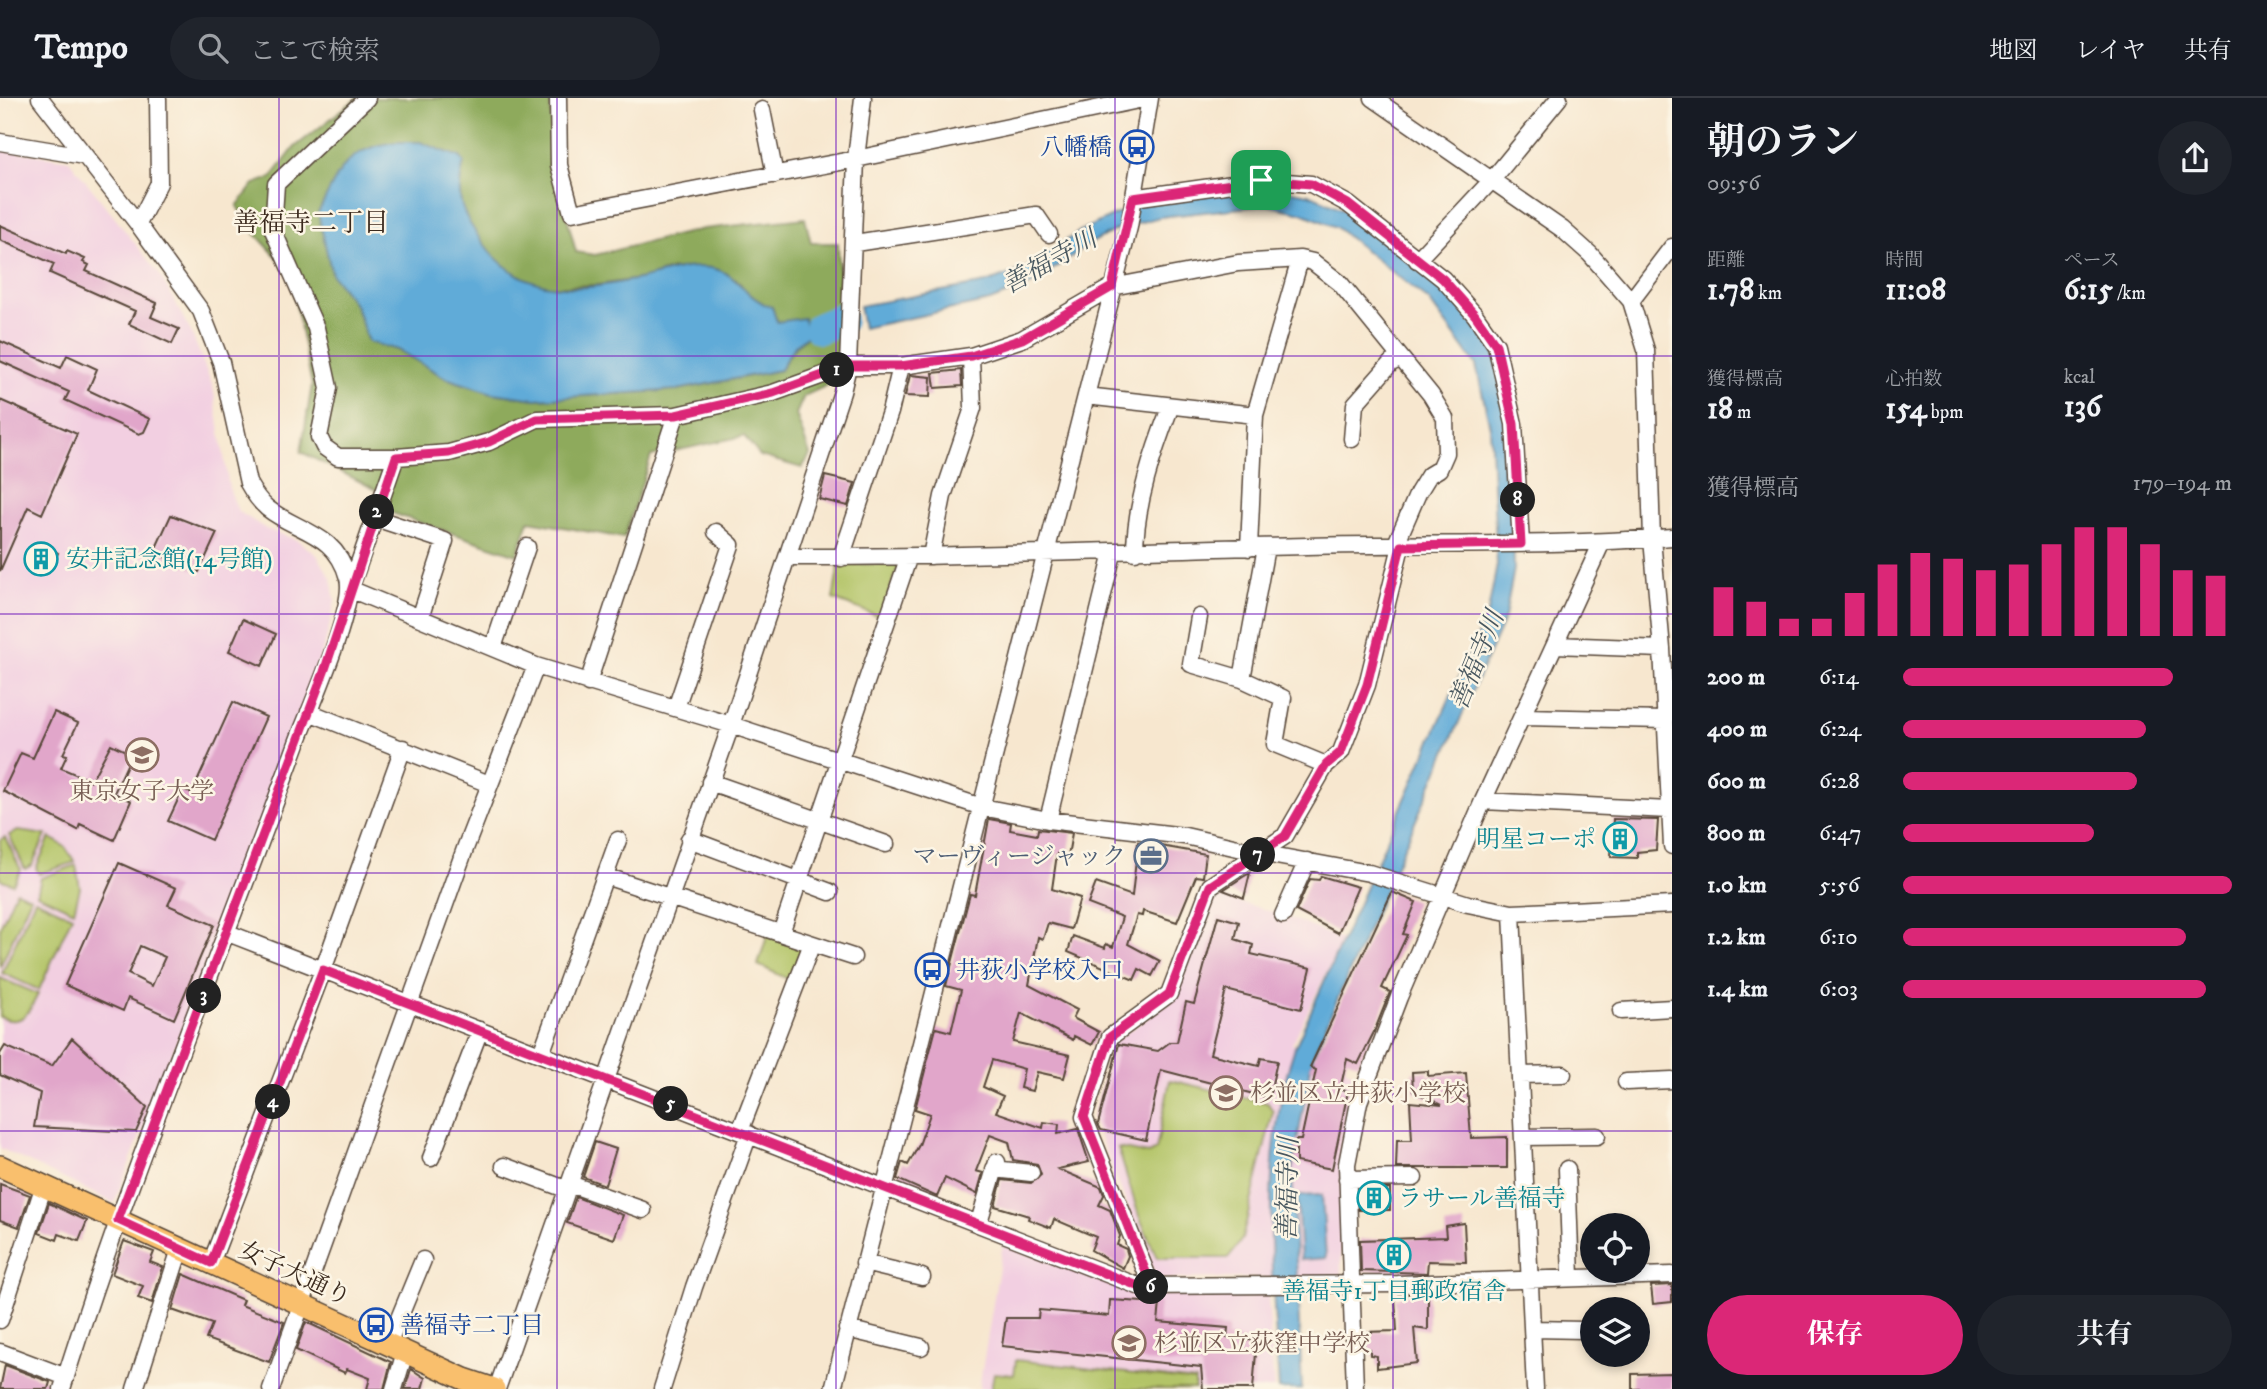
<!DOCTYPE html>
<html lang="ja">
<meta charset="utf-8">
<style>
body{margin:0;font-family:"IM FELL DW Pica","Noto Serif JP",serif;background:#20242c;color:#f1f3f6;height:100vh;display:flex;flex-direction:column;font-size:26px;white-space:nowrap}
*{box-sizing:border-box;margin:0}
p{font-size:23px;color:#9ea1a6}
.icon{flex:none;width:38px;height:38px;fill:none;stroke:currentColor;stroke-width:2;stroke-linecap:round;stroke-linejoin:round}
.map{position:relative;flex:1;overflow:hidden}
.drawer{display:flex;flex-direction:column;background:#171b24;width:595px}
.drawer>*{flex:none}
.buttons{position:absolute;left:1580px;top:1115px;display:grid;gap:14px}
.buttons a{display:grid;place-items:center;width:70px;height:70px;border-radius:50%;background:#171b24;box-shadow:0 4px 10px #0003;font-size:35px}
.pin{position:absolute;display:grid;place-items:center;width:60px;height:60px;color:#fff;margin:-30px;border-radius:14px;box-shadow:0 4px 10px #0006}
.km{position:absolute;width:35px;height:35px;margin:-18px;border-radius:50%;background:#222;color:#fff;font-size:19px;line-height:35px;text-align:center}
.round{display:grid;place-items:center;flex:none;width:74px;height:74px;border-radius:37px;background:#20242c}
.headline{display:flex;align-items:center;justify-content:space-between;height:119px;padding:0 35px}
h1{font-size:38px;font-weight:700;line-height:52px}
.metrics{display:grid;grid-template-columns:repeat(3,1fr);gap:10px;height:119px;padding:7px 35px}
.metrics div{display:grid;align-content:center}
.metrics b{font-size:30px;font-weight:700}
.metrics small{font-size:19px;font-weight:400}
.metrics p{font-size:19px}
.chart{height:196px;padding:14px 35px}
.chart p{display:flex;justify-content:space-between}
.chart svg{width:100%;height:126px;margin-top:7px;stroke:#db2777;stroke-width:6}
.action{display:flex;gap:14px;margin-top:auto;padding:14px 35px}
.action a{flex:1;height:80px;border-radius:42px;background:#db2777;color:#fff;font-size:28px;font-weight:700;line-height:80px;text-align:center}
.action a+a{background:#20242c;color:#f1f3f6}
ul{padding:0 35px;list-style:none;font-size:23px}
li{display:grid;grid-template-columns:112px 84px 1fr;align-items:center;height:52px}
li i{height:18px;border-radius:9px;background:#db2777}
header{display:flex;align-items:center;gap:42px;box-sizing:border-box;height:98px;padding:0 35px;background:#171b24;border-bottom:2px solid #363941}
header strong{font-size:33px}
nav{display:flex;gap:38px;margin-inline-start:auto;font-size:24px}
.search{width:490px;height:63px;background:#20242c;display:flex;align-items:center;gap:18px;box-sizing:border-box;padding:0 24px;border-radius:38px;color:#9ea1a6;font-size:26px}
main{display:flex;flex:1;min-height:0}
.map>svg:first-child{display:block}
.built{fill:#f2cfe1}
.green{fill:#b3c467;stroke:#777742;stroke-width:2}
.forest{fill:#8eaa5c;stroke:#646a3d;stroke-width:2;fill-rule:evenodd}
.water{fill:#60abd8;stroke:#4e6a7b;stroke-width:2}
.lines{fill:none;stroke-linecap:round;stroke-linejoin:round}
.river{stroke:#60abd8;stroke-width:32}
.building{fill:#e1a6ca;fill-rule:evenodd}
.minor-casing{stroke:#574639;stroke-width:19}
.major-casing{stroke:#574639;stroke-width:24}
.minor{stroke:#fff;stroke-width:16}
.major{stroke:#f9bf6d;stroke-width:21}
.route-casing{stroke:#fff;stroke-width:14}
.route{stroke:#db2777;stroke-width:9}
.grid{fill:none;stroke:#7b2cbf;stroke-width:2;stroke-opacity:0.55}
.labels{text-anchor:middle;stroke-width:5;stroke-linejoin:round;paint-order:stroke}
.transit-label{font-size:24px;fill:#164399;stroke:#fcf5e5;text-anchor:start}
.culture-label{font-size:24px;fill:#0d838f;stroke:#fcf5e5;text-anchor:start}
.education-label{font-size:24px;fill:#785e54;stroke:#fcf5e5;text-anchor:start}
.service-label{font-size:24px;fill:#4e5e75;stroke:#fcf5e5;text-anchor:end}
.street-label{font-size:24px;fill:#3b2a1e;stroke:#fcf5e5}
.neighbourhood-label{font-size:26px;fill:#3b2a1e;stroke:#fcf5e5}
.water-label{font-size:26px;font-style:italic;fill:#48575f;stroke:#fcf5e5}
</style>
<header>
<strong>Tempo</strong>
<div class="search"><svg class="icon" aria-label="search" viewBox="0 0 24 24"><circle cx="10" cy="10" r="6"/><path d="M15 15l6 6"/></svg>ここで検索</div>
<nav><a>地図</a><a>レイヤ</a><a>共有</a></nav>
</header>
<main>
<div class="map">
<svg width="1672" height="1291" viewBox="0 0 1672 1291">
<rect width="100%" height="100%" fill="#fcf5e5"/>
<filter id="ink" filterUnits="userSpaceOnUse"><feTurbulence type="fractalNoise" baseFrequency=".0143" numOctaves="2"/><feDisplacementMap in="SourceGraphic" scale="14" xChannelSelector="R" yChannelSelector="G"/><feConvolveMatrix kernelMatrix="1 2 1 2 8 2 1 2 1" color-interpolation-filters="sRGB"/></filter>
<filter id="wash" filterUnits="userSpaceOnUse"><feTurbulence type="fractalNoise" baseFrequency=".00686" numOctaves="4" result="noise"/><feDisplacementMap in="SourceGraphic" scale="28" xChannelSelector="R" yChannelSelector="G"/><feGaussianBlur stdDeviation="1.57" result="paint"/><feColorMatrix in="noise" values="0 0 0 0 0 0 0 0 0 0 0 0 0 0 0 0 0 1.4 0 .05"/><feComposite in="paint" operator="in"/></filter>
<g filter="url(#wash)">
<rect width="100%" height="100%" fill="#f7e7cf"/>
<!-- built -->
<path class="built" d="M0,51L69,62L160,177L191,234L213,289L229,390L238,413L266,431L297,442L317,457L331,480L335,503L326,542L255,741L114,1105L0,1050Z
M1212,796L1283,817L1342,842L1292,946L1359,978L1341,1065V1179L1157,1181L1092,1019L1115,943L1175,901Z
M1003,1145L1140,1198L1262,1193L1268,1198L1274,1291H979Z"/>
<!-- green -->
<path class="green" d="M839,466H899L880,519L833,501Z
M18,733L46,737L32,767L25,771L9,737Z
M5,739L21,772L13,786L0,781V742Z
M50,739L65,749L75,764L39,776L36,770Z
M76,767L80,790L74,813L37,796L41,780Z
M16,793L31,799L0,869V829Z
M35,801L72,818L39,892L2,875Z
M768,835L804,850L792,883L758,867Z
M0,880L38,896C29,915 22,929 0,919Z
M1170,982L1268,1005L1273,1014L1242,1141L1228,1160H1157L1139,1118L1118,1050L1148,1056L1156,1052Z
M1016,1262L1195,1283V1291H991L994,1275L1014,1277Z"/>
<!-- forest -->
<path class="forest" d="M357,0H550L554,69L576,154L595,157L703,131L805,120L811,145H838L843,250L834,284L804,298L796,316L810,357L802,370L760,358L744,338L651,358L624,440L529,423L517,457L389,414L387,397L301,354L312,287L289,172L250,130L237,108L254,86L271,80L295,49ZM460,59L463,63L459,84L462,116L488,153L513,177L541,189L598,187L646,180L673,171L737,182L755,204L772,209L777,224L821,234C799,238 791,253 780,272L677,292L536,301L492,295L446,280L398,252L368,244L356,208Z"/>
<!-- water -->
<path class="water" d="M397,44H420L460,59L464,64C455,100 460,113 481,142C523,202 579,193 643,180C666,175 687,166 711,170C738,174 745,201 772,209L777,224L804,220L806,230L819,228L821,234C799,237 790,253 780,272L677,292L536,301L492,295L446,280L398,252L368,244L356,208L332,177L318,115C340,72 345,50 397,44Z
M1264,88L1309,96L1345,112L1447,192L1494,254L1512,323L1514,471L1505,519L1313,957L1292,1072L1302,1291H1279C1273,1178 1258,1059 1295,949L1488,514L1497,467L1490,329L1476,267L1429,203L1336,129L1302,115L1267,107L1160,119L1119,130L1091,145L1030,187L990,203L863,230L859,208L986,185L1024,171L1082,132L1150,101Z
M1322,1097L1326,1160L1301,1162L1297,1098Z"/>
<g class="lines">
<!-- river -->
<path class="river" d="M820,230L840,222"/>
</g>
<g id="blocks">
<!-- building -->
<path class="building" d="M0,127L66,156L67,153L85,161L83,164L89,167L86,173L157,205L151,219L179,231L172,246L129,226L135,213L50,175L54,166L0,142Z
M0,243L61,270L67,257L97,271L88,292L150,321L144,334L139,336L65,302L69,294L0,263Z
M961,272L962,288L935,290L933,275Z
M910,277L931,279L930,299L905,298Z
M0,302L77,336L42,416L28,409L0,473Z
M825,378L855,385L848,408L819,401Z
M171,417L217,435L199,474L154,454Z
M42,447L58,455L48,475L32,467Z
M243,521L276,536L262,568L229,553Z
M233,604L266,619L211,742L168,723L183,691L192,695Z
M54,614L78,625L63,656L67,657L61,670L91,683L111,646L132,656L114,695L131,703L114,742L80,726L78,732L3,693L21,655L33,660Z
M989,721L1011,725L1010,732L1037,737L1038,731L1072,735L1068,758L1057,756L1052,791L1080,800L1071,831L1048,825L1043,841L1038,839L1029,887L1077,912L1073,920L1099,934L1092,947L1074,938L1073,942L1021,915L1013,944L1070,957L1064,980L1037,974L1032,993L1020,990L1024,971L992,962L983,989L1003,998L996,1014L1043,1030L1044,1024L1059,1026L1058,1036L1078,1031L1089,1064L1058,1071L1101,1089L1104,1097L1099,1107L1110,1112L1120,1138L1117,1147L1126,1151L1128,1158L1123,1170L1091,1152L1096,1139L1054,1121L1051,1130L1028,1121L1029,1118L995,1108L1002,1082L1031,1085L1041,1077L1037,1066L1013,1062L1009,1044L990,1037L976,1073L983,1075L977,1096L945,1080L937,1099L897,1081L902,1064L908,1067L919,1047L930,1016L915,1011L936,930L951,934L961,892L946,888L970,796L975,797Z
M1613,721L1658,722L1656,752L1637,754V760L1611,759Z
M1138,744L1206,756L1203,779L1196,778L1177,824L1143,813L1142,818L1137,817L1128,846L1160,863L1152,878L1139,871L1134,882L1068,854L1073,838L1105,850L1106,846L1113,849L1122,819L1088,806L1096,785L1132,798Z
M119,765L176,790L168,807L214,827L174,921L128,900L123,913L65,887ZM140,848L165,859L152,888L128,876Z
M1250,775L1244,800L1223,792L1243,779Z
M1321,778L1358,789L1338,835L1296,813L1310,781L1319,782Z
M1392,794L1416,804L1403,836L1407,837L1382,890L1390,894L1374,934L1358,966L1347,961L1340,992L1348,993L1332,1071L1296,1064V1042H1301L1316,972L1310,969Z
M1218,818L1239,824L1235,841L1253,847L1251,856L1311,870L1301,911L1226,892L1210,956L1259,968L1261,960L1277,963L1269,1000L1161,972L1146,1042L1101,1032L1098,1026L1119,946L1158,953L1170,944H1177L1186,904L1194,906Z
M72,940L147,1009L136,1034L34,1029L40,995L0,977V956L5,948L52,968Z
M1428,973V978L1466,975L1471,1040L1507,1039V1070H1396L1397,1042H1412L1410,1004L1442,1007L1413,993L1412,974Z
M595,1044L616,1051L605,1087L583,1079Z
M0,1086L30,1097L19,1129L0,1122Z
M1358,1091H1390V1112H1359Z
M576,1099L623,1117L614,1141L567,1125Z
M49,1105L87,1123L79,1143L59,1136L57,1142L39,1135Z
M1464,1125L1466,1164L1428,1163L1427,1175L1361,1173L1360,1142L1446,1139L1445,1128Z
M124,1143L154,1154L150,1164L163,1169L152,1205L138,1200L143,1188L112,1176Z
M183,1176L243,1202L241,1207L284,1224L269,1264L206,1241L212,1226L172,1212Z
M1672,1187V1204L1653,1206L1651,1188Z
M1399,1196H1428V1232L1414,1230L1417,1265L1377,1270V1258L1370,1257V1251H1364L1363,1234L1397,1233L1395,1200H1400Z
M1110,1202L1160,1205L1158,1224L1228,1230L1227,1239L1257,1243L1253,1291H1203L1201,1269L1002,1248L1006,1220H1038L1039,1212L1109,1218Z
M306,1224L391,1264L384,1291H367L370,1280L347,1271L345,1275L296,1252Z
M5,1267L50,1284L48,1291H0Z
M411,1271L425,1280L422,1291H405Z
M1672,1275V1291H1632V1276Z"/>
</g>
</g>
<g filter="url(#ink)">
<use href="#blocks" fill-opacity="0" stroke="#574639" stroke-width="2"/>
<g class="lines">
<defs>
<path id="minor" d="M40,0L138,126L201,213L221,264L248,385C253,394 259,403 267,410C297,434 336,434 348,480C356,509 309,613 297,645C219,861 130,1072 62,1291
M367,0L276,86L273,132L316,230L329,290L319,339L324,349L338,359H396
M558,0L559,67L572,115L856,61L1148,0
M1373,0L1562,131L1590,156L1631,203L1646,252L1652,441L1662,551L1672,748
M762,12L775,77
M0,44L84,58
M1133,100L1261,82L1311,86L1348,106L1443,181L1475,217L1496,247L1514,326L1521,446
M138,126L159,85L158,0
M855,145L1036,117L1049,136
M1417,162L1492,82L1559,0
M1631,203L1672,149
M1086,298L1255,317
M1352,341L1355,306L1391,265L1401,260
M375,420L445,443L420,520
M1395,448L1418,395L1429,377L1439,371L1446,355L1445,320L1431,297L1340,185L1313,164L1300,161L1238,165L1112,189L1022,241L971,258L901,268H848L773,295L676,317L537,321L489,344L449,355L396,359L350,491L536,568L731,627L982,709L1048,722L1185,738L1260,755L1369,775L1468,806L1512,815L1535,1291
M1266,449L1242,581L1283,600L1275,646L1326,667
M1249,450L1255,317L1297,172
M1135,454C1135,407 1153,354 1170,310
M931,458L943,398L973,310L971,258
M788,459C961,460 1134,451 1307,448C1429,445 1550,449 1672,439
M841,460L890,314L901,268
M1199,519L1191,566L1242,581
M1555,547L1662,551
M493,550L527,449
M588,585L676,317
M676,610L731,447L716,434
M309,614L489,686
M1523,619L1665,622
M710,684L886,746
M1483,703L1669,712
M1048,722L1113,455
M689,741L830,794
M605,778L853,859
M1512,815L1672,807
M1283,817L1307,763
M228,835L1138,1188L1398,1186L1672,1177
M781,835L909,458
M1621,913L1672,910
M541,956L618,742
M1520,977L1563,976
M1626,984L1672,982
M740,1033L811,848
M1523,1039L1597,1038
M431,1060L480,932
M504,1068L568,1092
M994,1071L1031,1075
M1567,1071L1571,1179
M1347,1081L1414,1080
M570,1086L643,1112
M979,1124L997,1064
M211,1165L323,872L403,650
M864,1165L922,1179
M1152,1189L1084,1019L1110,939L1169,896L1210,788L1285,738L1326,667L1341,654L1367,587L1401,448
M0,1222L44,1087
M847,1231L921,1249
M1533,1231L1583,1232
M388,1247L423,1162
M0,1254L66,1279
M135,1291L180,1151
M271,1291L466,748L536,568
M394,1291L405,1254
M497,1291L731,627L842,294L848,268L856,61L863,0
M662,1291L694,1189L749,1036
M833,1291L1129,129L1150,0
M1355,1291L1347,1066L1359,1004L1399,899L1483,703L1602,444"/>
<path id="major" d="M0,1068L464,1281L494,1291"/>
</defs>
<!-- minor casing -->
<use href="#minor" class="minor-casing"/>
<!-- major casing -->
<use href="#major" class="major-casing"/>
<!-- minor -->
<use href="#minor" class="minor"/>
<!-- major -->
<use href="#major" class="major"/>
</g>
</g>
<g class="lines" filter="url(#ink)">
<defs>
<path id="route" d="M1261,82L1311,86L1348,106L1443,181L1475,217L1496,247L1514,326L1521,446L1401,448L1367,587L1341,654L1326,667L1285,738L1210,788L1169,896L1110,939L1084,1019L1152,1189L1138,1188L323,872L211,1165L118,1122L324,574L396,359L449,355L489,344L537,321L676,317L773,295L848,268H901L971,258L1022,241L1112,189L1133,100Z"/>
</defs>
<!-- route casing -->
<use href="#route" class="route-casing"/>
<!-- route -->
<use href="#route" class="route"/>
</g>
<!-- grid -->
<path class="grid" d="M279,0V1291M557,0V1291M836,0V1291M1115,0V1291M1393,0V1291M0,258H1672M0,516H1672M0,775H1672M0,1033H1672"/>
<!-- icons -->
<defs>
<symbol id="bus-ring" viewBox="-11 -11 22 22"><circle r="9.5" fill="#fcf5e5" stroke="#1a4fb4" stroke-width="1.5"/><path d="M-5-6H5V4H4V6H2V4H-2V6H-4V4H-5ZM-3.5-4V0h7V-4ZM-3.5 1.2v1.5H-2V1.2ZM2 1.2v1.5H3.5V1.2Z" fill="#1a4fb4"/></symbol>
<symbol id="building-ring" viewBox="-11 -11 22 22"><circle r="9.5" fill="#fcf5e5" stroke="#0f9aa8" stroke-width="1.5"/><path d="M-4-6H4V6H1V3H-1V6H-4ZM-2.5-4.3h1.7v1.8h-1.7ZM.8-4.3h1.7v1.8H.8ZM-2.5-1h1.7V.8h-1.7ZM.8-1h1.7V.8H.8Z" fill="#0f9aa8"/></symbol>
<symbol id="university-ring" viewBox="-11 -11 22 22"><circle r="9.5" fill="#fcf5e5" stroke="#8d6e63" stroke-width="1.5"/><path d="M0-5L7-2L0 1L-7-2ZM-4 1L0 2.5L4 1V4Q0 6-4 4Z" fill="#8d6e63"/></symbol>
<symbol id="office-ring" viewBox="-11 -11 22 22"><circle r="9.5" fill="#fcf5e5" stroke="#5c6f8a" stroke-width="1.5"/><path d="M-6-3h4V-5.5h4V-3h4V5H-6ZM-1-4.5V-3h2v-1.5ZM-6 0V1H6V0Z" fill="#5c6f8a"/></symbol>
<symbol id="school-ring" viewBox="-11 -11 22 22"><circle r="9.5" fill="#fcf5e5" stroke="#8d6e63" stroke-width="1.5"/><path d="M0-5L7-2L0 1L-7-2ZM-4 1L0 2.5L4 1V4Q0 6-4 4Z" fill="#8d6e63"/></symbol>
</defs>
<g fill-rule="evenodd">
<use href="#bus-ring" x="1118" y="30" width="38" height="38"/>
<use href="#building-ring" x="22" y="442" width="38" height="38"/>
<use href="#university-ring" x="123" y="638" width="38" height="38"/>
<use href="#building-ring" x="1601" y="722" width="38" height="38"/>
<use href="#office-ring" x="1132" y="739" width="38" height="38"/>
<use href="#bus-ring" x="913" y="853" width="38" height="38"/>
<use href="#school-ring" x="1207" y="976" width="38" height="38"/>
<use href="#building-ring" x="1355" y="1081" width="38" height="38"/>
<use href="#building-ring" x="1375" y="1138" width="38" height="38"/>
<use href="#bus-ring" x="357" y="1208" width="38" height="38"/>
<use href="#school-ring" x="1110" y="1226" width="38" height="38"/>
</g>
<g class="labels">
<!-- transit labels -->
<g class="transit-label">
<text x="1112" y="57" text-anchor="end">八幡橋</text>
<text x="956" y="880">井荻小学校入口</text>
<text x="400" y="1235">善福寺二丁目</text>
</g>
<!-- culture labels -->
<g class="culture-label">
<text x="66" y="469">安井記念館(14号館)</text>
<text x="1596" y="749" text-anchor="end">明星コーポ</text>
<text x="1398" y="1108">ラサール善福寺</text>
<text x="1394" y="1201" text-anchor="middle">善福寺1丁目郵政宿舎</text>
</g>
<!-- education labels -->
<g class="education-label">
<text x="142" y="701" text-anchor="middle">東京女子大学</text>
<text x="1250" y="1003">杉並区立井荻小学校</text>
<text x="1154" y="1253">杉並区立荻窪中学校</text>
</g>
<!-- service labels -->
<g class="service-label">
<text x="1126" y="766">マーヴィージャック</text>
</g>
<!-- street labels -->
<g class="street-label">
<text transform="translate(295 1175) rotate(25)" y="8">女子大通り</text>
</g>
<!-- neighbourhood labels -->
<g class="neighbourhood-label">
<text x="311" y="133">善福寺二丁目</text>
</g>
<!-- water labels -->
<g class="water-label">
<text transform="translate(1049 163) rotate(-29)" y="9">善福寺川</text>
<text transform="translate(1476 562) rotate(-68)" y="9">善福寺川</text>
<text transform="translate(1287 1091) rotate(-89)" y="9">善福寺川</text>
</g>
</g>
</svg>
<div class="buttons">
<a><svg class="icon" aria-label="locate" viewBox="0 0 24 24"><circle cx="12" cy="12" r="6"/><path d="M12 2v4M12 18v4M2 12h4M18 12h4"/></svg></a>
<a><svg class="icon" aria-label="layers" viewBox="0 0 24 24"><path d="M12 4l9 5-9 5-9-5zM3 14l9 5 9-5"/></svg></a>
</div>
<div class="pin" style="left:1261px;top:82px;background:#1e9e55"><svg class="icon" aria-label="arrive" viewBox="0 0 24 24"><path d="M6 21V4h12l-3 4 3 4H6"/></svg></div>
<b class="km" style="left:837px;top:272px">1</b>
<b class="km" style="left:377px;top:414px">2</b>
<b class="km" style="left:204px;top:898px">3</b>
<b class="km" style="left:273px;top:1004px">4</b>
<b class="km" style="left:671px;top:1006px">5</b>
<b class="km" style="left:1151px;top:1189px">6</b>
<b class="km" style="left:1258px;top:757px">7</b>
<b class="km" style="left:1518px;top:402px">8</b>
</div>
<section class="drawer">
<div class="headline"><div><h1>朝のラン</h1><p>09:56</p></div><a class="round"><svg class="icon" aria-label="share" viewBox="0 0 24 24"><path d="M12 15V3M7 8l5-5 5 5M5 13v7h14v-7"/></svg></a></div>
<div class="metrics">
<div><p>距離</p><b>1.78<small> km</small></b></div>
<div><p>時間</p><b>11:08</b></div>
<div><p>ペース</p><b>6:15<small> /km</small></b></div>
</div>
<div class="metrics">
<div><p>獲得標高</p><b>18<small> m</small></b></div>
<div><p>心拍数</p><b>154<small> bpm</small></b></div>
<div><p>kcal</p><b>136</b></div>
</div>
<div class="chart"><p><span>獲得標高</span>179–194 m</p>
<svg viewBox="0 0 160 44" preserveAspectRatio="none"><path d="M5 44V27M15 44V32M25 44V38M35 44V38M45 44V29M55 44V19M65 44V15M75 44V17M85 44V21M95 44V19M105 44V12M115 44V6M125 44V6M135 44V12M145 44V21M155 44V23"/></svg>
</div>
<ul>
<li><b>200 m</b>6:14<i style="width:82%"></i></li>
<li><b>400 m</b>6:24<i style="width:74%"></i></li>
<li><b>600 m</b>6:28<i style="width:71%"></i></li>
<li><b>800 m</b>6:47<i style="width:58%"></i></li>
<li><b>1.0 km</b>5:56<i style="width:100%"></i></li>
<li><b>1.2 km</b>6:10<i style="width:86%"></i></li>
<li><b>1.4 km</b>6:03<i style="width:92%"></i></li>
</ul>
<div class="action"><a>保存</a><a>共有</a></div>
</section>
</main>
